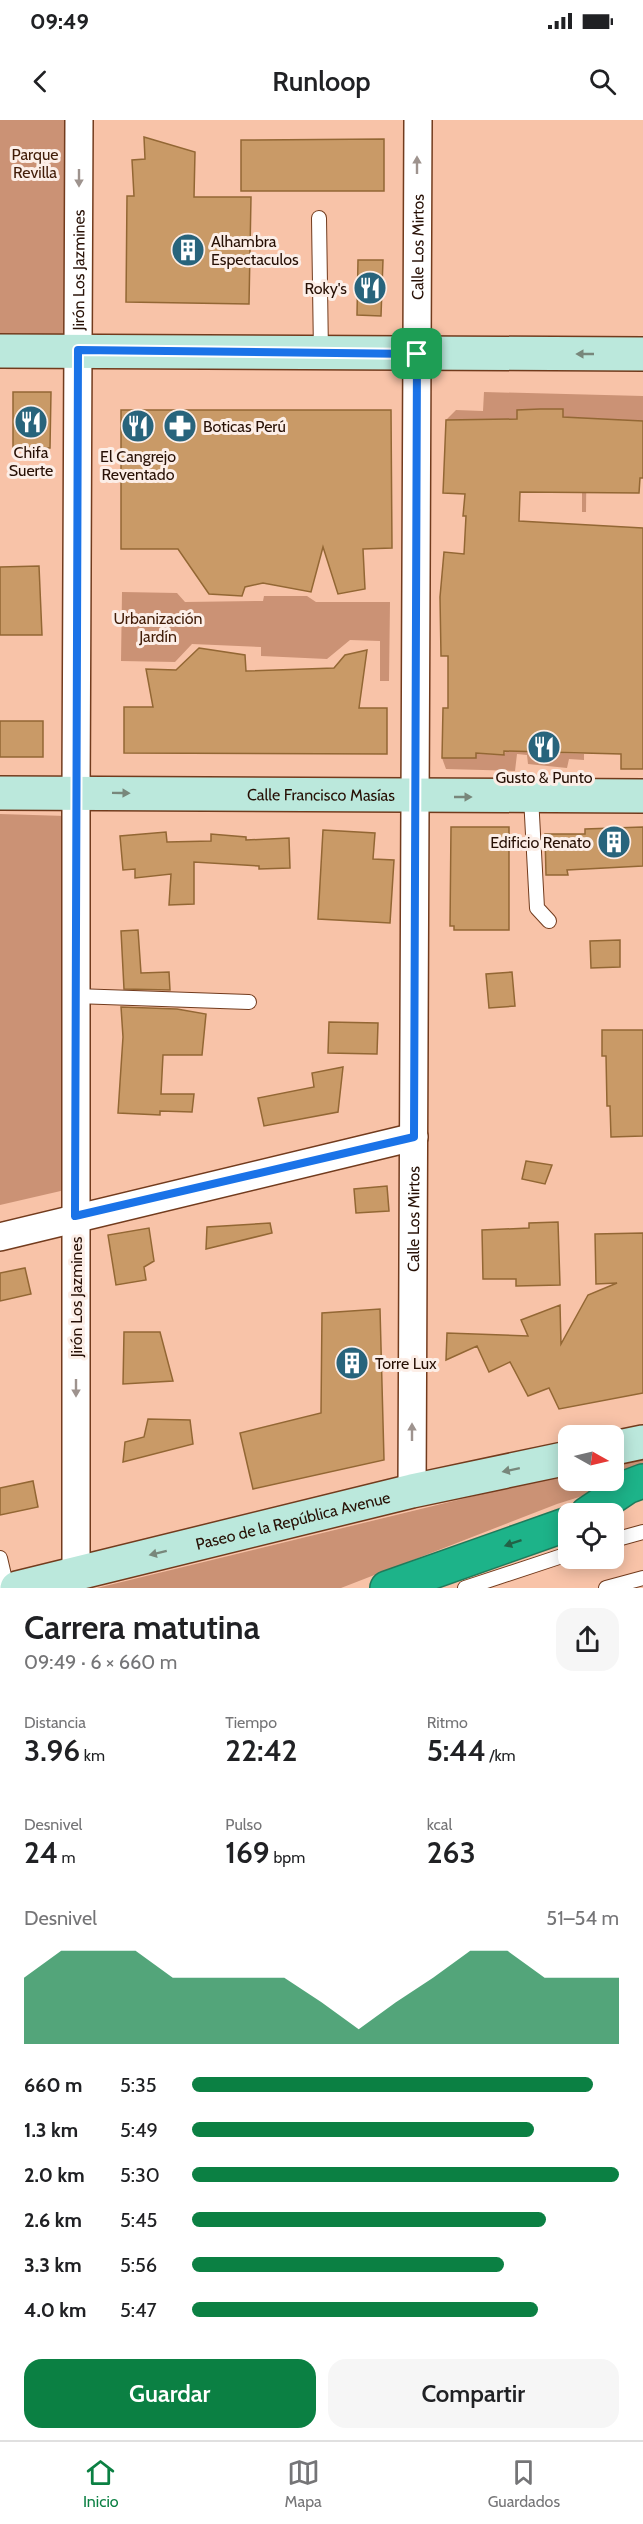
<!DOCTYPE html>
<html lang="es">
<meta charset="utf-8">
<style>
body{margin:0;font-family:Cabin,sans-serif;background:#f6f6f6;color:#202124;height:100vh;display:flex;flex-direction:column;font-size:22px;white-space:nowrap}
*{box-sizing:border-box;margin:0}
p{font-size:20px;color:#757577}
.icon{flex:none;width:33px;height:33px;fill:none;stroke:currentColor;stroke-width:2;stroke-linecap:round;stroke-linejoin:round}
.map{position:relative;height:1468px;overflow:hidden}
.side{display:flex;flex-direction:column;background:#fff;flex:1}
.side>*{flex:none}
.needle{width:39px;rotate:98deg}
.fabs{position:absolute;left:558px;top:1305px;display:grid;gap:12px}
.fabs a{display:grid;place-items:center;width:66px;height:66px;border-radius:12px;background:#fff;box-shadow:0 3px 15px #0003;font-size:30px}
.pin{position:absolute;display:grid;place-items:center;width:51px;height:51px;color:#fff;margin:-26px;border-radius:12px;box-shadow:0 3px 9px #0006}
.round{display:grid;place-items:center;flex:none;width:63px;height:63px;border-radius:18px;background:#f6f6f6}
.overview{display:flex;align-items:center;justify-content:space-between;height:102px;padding:0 24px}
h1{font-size:33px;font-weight:600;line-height:45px}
.metrics{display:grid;grid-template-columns:repeat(3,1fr);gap:9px;height:102px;padding:6px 24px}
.metrics div{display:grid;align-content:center}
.metrics b{font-size:30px;font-weight:600}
.metrics small{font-size:16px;font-weight:400}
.metrics p{font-size:16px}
.chart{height:168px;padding:12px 24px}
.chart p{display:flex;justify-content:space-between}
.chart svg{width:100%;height:108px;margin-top:6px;fill:#0b8043;opacity:.7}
.cta{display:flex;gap:12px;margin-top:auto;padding:12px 24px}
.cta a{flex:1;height:69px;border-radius:18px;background:#0b8043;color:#fff;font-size:24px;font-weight:600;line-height:69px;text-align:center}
.cta a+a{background:#f6f6f6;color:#202124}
ul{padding:0 24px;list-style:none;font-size:20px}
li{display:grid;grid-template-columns:96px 72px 1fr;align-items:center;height:45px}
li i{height:15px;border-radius:8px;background:#0b8043}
.status{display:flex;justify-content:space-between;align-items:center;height:42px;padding:0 30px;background:#fff;direction:ltr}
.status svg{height:16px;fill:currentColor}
header{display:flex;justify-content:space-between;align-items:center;height:78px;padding:0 24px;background:#fff;font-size:27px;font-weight:600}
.menu{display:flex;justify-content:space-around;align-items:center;height:84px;border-top:2px solid #e0e0e0;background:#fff;font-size:16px;color:#757577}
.menu a{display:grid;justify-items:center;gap:3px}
.menu .active{color:#0b8043}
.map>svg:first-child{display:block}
.green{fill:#cb9275}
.building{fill:#c99a67;stroke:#936734;stroke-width:1.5}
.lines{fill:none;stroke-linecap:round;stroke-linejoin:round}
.lane-casing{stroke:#723b1d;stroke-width:16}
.street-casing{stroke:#723b1d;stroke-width:30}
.secondary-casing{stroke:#723b1d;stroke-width:36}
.highway-casing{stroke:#207a5b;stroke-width:36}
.lane{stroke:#fff;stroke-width:14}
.street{stroke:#fff;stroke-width:27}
.secondary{stroke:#bbe8dc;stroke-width:33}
.highway{stroke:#1db389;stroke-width:33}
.oneway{fill:#9e938e}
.oneway2{fill:#78877b}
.oneway3{fill:#226247}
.route-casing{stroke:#fff;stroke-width:12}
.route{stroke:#1a73e8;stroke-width:8}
.labels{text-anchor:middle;stroke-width:6;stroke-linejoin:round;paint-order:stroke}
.park-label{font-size:16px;fill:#421d08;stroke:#fceee7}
.poi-label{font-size:16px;fill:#271005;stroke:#fceee7;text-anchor:start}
.street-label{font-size:16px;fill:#271005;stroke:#fceee7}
</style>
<div class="status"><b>09:49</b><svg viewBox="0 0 49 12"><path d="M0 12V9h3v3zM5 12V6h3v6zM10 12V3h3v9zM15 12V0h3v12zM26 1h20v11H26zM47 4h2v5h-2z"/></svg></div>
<header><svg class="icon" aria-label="back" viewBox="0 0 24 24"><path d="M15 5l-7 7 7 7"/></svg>Runloop<svg class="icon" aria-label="search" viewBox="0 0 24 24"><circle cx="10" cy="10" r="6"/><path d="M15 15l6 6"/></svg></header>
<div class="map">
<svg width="643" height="1468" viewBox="0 0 643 1468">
<rect width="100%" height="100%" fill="#f8c3a8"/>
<!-- green -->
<path class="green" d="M0,0H71L68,215L0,213Z
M484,272L643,276V301L587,299L586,392H582V333L563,300V289H540L518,304L503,299L446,300L456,290L483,291Z
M122,472L177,473L185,482L263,481L264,476H307L316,482H390L389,561H380V521L350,520L327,539L261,536V527L192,524L175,542L121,541Z
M476,621L489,634L504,635L506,631L584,634V640L569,639L567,648L528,644L527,635L517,634L515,651L446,649L442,638H475Z
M0,694L66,696L65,1070L0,1085Z
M643,1335V1357L557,1384L341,1468H97L568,1353V1360H614V1342Z"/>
<!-- building -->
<path class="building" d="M144,17L195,32L194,77H251L249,184L126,182L127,76H134L132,40L145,39Z
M384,19V71H241V20Z
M358,140H383L381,196L357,195Z
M13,272H51L50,328L13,327Z
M540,289H563V297L643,301V358H640L639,373L520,372L519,401L643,408V649H621V634L504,631V635L476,633V638H442L443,588H448V536H441L440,477L444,432L464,434L466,396H463L465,374L443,373L446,300L517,299V290Z
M121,290H391L392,428L363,429L365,469L338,474L323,427L311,472L263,463L245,467L242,476L209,474L178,429H121Z
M39,446L42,515H0V447Z
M199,528L245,535L246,551L334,548L345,535L367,530L359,588H387V634L124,633V587H153L146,549L176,550Z
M0,601H43V637H0Z
M451,707H509V810H454V806H450Z
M643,707V746L567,750L568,755H546L545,714H585V709Z
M323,710L375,713L373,739L394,740L390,803L318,799Z
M166,712L167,722L211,721V714L246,717V720L289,718L290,748L259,749V746L194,742V784L169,785L171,754L135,758V749L123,750L120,716Z
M138,810L141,853L169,852L170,870L124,869L121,811Z
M620,820V847L591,848L590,821Z
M512,852L515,886L489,888L486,854Z
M121,887L177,889L206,894L202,935H163L161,974H194L192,992L160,991V995L118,993L123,917Z
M329,902L378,903L377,934L328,933Z
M602,910H643V1016L611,1017L610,986H607L606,936H602Z
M343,947L338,992L264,1006L258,978L314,967L312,953Z
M526,1041L552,1045L545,1064L522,1059Z
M387,1066L389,1091L356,1093L354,1069Z
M558,1102L560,1165L516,1166V1159H483L482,1110L529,1108V1103Z
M270,1103L272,1113L206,1129L207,1107Z
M149,1108L154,1141L144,1147L146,1160L116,1165L108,1115Z
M643,1113V1273L559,1289L549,1268L528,1276L510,1242L489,1252L477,1226L446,1240L447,1213L528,1216L521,1200L560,1185L561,1224L588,1175L617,1163L596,1164L595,1114Z
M25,1148L31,1174L0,1181V1153Z
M380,1189L384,1340L253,1369L240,1313L321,1293L322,1193Z
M124,1212H160L173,1261L123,1264Z
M148,1299L190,1300L193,1324L123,1342L125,1322L144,1317Z
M33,1361L38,1387L0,1395V1368Z"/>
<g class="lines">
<defs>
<path id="lane" d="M319,98L321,233
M531,677L537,788L549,801
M75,876L249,882
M614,1420L643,1412
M0,1438L7,1468
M465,1468L568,1434
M606,1468L643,1458"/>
<g id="street">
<path d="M0,1117L414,1017"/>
<path id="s1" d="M412,1371L418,0"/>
<path id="s2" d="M76,1454V672L79,0"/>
</g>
<g id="secondary">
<path d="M0,231L643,234"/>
<path id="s3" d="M0,673L643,676"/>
<path d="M614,1328L643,1322"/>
<path id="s4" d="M17,1468L412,1371L568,1338"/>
</g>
<path id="highway" d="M587,1394L627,1367L643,1361
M387,1468L568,1404"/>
</defs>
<!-- lane casing -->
<use href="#lane" class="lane-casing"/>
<!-- street casing -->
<use href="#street" class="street-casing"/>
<!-- secondary casing -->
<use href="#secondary" class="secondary-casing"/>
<!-- highway casing -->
<use href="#highway" class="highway-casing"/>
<!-- lane -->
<use href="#lane" class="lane"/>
<!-- street -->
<use href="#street" class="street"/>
<!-- secondary -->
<use href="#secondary" class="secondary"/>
<!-- highway -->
<use href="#highway" class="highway"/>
</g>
<!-- one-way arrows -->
<defs><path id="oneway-solid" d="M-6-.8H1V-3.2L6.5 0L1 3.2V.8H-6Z" transform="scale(1.5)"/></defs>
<g class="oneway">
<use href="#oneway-solid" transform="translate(417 45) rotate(-90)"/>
<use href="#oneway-solid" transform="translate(79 58) rotate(90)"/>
<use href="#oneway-solid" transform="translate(76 1268) rotate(90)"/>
<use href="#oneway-solid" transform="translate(412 1312) rotate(-90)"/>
</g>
<g class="oneway2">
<use href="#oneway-solid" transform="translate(585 234) rotate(180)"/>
<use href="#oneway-solid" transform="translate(121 673) rotate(1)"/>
<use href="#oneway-solid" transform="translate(463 677)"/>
<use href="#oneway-solid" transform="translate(511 1350) rotate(168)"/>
<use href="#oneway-solid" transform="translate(158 1433) rotate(166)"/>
</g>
<use class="oneway3" href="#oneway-solid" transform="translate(513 1423) rotate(161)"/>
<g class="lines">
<defs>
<path id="route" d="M78,230L417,234L414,1017L75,1096Z"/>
</defs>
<!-- route casing -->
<use href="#route" class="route-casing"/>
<!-- route -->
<use href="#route" class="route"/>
</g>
<!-- icons -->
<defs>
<symbol id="building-disc" viewBox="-11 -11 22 22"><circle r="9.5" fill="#28647c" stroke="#fceee7"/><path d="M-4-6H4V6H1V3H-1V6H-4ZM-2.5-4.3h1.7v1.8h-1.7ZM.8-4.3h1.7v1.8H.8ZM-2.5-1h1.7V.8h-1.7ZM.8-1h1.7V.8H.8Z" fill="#fff"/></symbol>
<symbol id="restaurant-disc" viewBox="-11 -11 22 22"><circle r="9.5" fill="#28647c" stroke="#fceee7"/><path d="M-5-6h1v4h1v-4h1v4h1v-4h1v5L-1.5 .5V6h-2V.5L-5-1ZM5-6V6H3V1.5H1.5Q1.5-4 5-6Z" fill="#fff"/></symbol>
<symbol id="pharmacy-disc" viewBox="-11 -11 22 22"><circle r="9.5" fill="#28647c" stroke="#fceee7"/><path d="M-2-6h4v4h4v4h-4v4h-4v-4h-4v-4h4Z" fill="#fff"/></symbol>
</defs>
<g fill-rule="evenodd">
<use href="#building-disc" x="169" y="111" width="38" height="38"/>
<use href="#restaurant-disc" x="351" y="149" width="38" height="38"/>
<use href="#restaurant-disc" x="12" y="283" width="38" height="38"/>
<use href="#restaurant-disc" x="119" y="287" width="38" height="38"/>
<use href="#pharmacy-disc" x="161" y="287" width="38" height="38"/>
<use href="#restaurant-disc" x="525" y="608" width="38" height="38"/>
<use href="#building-disc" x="595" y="703" width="38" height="38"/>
<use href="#building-disc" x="333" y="1224" width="38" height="38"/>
</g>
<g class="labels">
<!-- park labels -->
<g class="park-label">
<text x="35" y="40">Parque<tspan x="35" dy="18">Revilla</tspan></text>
<text x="158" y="504">Urbanización<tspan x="158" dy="18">Jardín</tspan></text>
</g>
<!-- poi labels -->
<g class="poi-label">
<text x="211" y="127">Alhambra<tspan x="211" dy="18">Espectaculos</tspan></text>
<text x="347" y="174" text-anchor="end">Roky's</text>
<text x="203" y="312">Boticas Perú</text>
<text x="31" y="338" text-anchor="middle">Chifa<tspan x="31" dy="18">Suerte</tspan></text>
<text x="138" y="342" text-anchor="middle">El Cangrejo<tspan x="138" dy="18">Reventado</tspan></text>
<text x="544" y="663" text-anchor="middle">Gusto &amp; Punto</text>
<text x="591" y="728" text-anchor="end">Edificio Renato</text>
<text x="375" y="1249">Torre Lux</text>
</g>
<!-- street labels -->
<g class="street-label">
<text dy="6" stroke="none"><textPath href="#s1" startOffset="1244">Calle Los Mirtos</textPath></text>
<text dy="6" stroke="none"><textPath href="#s2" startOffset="1304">Jirón Los Jazmines</textPath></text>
<text dy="6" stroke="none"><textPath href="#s3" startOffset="321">Calle Francisco Masías</textPath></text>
<text dy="6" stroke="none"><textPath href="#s1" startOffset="272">Calle Los Mirtos</textPath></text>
<text transform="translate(76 1177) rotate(-90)" y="6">Jirón Los Jazmines</text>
<text dy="6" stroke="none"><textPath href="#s4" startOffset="284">Paseo de la República Avenue</textPath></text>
</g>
</g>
</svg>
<div class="fabs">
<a><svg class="needle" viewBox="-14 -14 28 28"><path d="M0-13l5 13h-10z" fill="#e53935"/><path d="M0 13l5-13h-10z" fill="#757577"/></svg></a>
<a><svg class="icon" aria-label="locate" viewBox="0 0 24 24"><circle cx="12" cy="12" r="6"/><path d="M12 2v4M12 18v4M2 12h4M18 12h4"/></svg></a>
</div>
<div class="pin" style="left:417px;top:234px;background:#1e9e55"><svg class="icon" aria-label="arrive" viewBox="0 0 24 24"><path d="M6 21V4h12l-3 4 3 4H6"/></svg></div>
</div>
<section class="side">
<div class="overview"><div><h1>Carrera matutina</h1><p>09:49 · 6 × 660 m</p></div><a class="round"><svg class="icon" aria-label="share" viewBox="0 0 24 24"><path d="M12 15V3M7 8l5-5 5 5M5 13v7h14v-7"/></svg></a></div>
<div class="metrics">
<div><p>Distancia</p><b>3.96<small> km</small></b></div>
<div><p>Tiempo</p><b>22:42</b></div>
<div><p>Ritmo</p><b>5:44<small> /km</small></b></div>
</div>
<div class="metrics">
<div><p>Desnivel</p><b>24<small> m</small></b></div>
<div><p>Pulso</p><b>169<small> bpm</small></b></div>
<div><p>kcal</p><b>263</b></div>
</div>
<div class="chart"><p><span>Desnivel</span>51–54 m</p>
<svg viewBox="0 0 160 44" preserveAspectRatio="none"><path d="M0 44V17L10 6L20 6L30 6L40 17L50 17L60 17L70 17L80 27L90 38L100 27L110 17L120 6L130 6L140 17L150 17L160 17V44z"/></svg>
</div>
<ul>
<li><b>660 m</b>5:35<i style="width:94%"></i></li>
<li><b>1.3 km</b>5:49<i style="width:80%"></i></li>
<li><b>2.0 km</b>5:30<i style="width:100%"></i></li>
<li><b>2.6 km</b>5:45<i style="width:83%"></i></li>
<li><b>3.3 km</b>5:56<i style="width:73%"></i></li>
<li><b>4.0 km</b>5:47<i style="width:81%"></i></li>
</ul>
<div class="cta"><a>Guardar</a><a>Compartir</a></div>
</section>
<nav class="menu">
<a class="active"><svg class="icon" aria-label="home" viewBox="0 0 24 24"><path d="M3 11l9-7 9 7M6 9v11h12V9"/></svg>Inicio</a>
<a><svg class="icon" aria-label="map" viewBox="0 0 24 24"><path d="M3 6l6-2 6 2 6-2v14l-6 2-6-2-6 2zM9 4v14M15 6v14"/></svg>Mapa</a>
<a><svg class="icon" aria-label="saved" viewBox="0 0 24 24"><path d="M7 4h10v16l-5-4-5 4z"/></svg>Guardados</a>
</nav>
